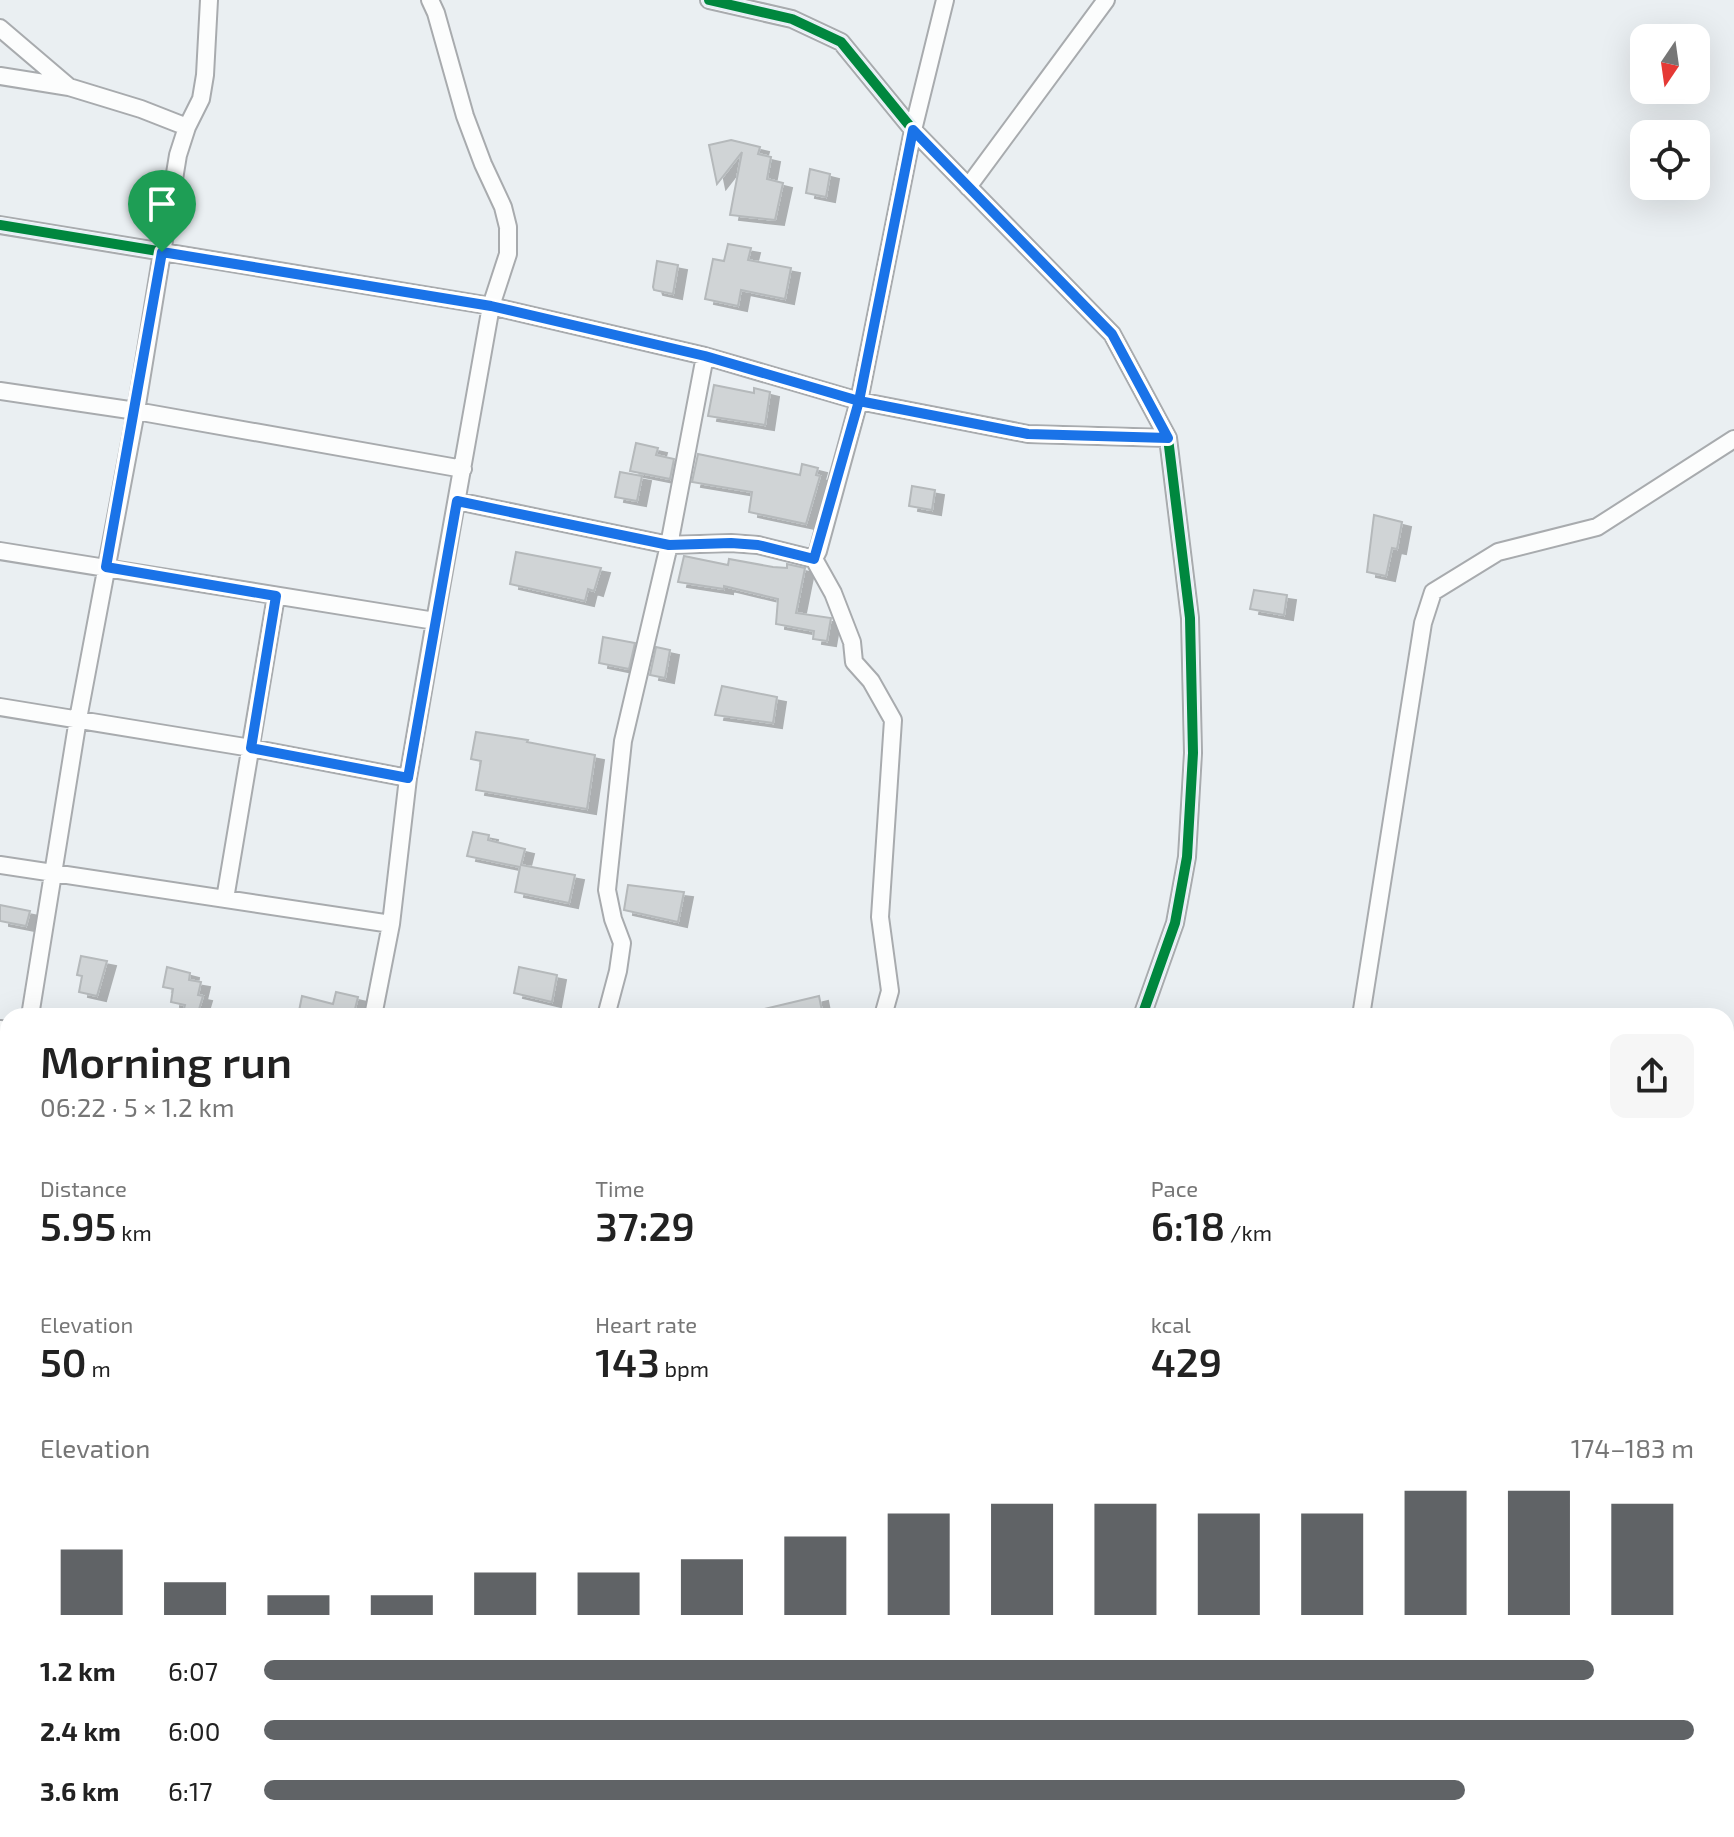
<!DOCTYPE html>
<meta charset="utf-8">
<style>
body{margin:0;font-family:"Exo 2",sans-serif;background:#f6f6f6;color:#222;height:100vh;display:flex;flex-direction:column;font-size:30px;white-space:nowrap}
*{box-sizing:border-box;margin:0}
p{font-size:26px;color:#767676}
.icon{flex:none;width:44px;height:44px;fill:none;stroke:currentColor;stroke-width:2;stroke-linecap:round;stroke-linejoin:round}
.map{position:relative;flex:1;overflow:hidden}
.drawer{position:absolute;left:0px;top:1008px;width:1734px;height:830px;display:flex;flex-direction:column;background:#fff;border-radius:24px 24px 0 0;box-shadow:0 8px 32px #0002}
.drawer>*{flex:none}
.needle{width:52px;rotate:193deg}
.fabs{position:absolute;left:1630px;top:24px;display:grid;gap:16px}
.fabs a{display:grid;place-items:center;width:80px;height:80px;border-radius:16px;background:#fff;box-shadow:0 8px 32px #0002;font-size:40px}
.pin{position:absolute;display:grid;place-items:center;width:68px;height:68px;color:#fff;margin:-82px -34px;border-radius:50% 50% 50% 0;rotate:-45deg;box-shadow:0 0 8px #0007}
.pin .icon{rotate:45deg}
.round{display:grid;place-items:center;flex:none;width:84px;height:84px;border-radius:16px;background:#f6f6f6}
.head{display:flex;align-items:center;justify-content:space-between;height:136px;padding:0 40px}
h1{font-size:44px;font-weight:600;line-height:60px}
.stats{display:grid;grid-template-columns:repeat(3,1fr);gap:12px;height:136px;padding:8px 40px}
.stats div{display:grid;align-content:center}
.stats b{font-size:40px;font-weight:600}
.stats small{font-size:22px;font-weight:400}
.stats p{font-size:22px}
.chart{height:224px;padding:16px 40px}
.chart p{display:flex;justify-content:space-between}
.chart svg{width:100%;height:144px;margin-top:8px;stroke:#606366;stroke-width:6}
ul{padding:0 40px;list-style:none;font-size:26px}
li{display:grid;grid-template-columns:128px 96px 1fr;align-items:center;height:60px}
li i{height:20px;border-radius:10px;background:#606366}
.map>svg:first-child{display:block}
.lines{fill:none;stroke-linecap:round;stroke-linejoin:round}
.river{stroke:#9ec6cd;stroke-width:34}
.building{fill:#d0d4d6;stroke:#b5b9bb;stroke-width:2;filter:url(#shadow)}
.street-casing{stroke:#a8abae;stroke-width:20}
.street{stroke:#fcfdfd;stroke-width:16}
.cycleway-casing{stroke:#e7eff6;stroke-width:15}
.cycleway{stroke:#00873e;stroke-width:10}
.route-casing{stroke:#fff;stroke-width:16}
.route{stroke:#1a73e8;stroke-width:10}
</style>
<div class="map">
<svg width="1734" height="1837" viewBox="0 0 1734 1837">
<defs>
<filter id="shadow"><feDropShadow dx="9" dy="5" stdDeviation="0" flood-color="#0004"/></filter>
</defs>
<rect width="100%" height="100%" fill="#eaeff2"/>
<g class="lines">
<!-- river -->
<path class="river" d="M1726,1454L1734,1414
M1659,1837L1660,1830"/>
</g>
<!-- building -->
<path class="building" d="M731,140L760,147L758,154L771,157L767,179L783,183L775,220L730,215L742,152L717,184L709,145Z
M810,169L830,174L826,197L806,193Z
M728,244L751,248L748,260L791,268L785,299L741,290L738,306L705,299L713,259L724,261Z
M657,261L678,265L673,294L654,290L653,287Z
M714,385L754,393V388L770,392L765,425L708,416Z
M636,443L658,448L656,455L674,459L670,479L630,471Z
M698,454L800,475L802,464L818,468L816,475L820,476L806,524L749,512L752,492L692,482Z
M620,472L642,476L637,501L615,497Z
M912,486L935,490L932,510L909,506Z
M1374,515L1402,522L1397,549L1392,548L1386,576L1367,572Z
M516,552L601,568L594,591L588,589L585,601L510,584Z
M684,556L728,565L729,559L773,567L787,568V564L805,568L796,613L831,618L827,641L813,639L814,631L776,624L778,599L724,586V589L678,582Z
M1254,590L1287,595L1284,615L1250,609Z
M603,637L635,643L629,669L599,663Z
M656,647L670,650L665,678L650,675Z
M722,686L777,697L773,723L715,715Z
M476,732L528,740L527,742L595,755L587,809L476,790L481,761L471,759Z
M473,832L489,835L488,840L525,849L521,865L575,875L569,903L515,892L520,867L467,856Z
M628,885L684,892L678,922L624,910Z
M0,905L30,911L26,926L0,921Z
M81,956L107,961L97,996L79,992L82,976L77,975Z
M167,967L190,973L189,980L201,982L198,995L203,996L197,1016H182L185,1005L171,1002L173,989L163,987Z
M519,967L557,975L552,1002L514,993Z
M336,992L358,997L355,1009L361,1010L360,1016H298L302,996L333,1004Z
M819,996L823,1016H761L760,1010Z"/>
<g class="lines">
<defs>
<path id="street" d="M709,0L792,19L841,42L913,130L1112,334L1168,438L1190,618L1193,753L1187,857L1175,923L1142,1016
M0,28L68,86
M0,76L69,87L141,109L187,127
M968,187L1106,0
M0,225L491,306L705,356L859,401L1028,434L1168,438
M0,391L136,411L463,469
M457,501L669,545L731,543L758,545L814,559
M0,551L435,621
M814,559L818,551L859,401L913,130L945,0
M814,559L833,593L852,642L854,662L871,681L893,720L880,917L890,991L883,1016
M0,707L251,748L408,778
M0,865L391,924
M225,899L276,596
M30,1016L78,719L136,411L178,155L187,127L201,99L205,75L209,0
M373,1016L391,924L408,778L435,621L491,306L508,254V227L503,207L483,164L465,116L436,13L430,0
M606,1016L618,971L622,943L613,919L607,890L623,741L669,545L705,356
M1361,1016L1423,623L1433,592L1498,552L1597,527L1734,439
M0,1029L8,1030
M0,1206L8,1156
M0,1348L8,1349
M1726,1409L1734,1406
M0,1500L8,1502
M1726,1659L1734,1664
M0,1669L8,1670
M428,1830L473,1837
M234,1837L235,1830
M482,1837L528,1830L541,1837
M681,1837L682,1830
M991,1837L998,1830"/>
</defs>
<!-- street casing -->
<use href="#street" class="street-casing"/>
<!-- street -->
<use href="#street" class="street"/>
<defs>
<path id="cycleway" d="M709,0L792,19L841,42L913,130L1112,334L1168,438L1190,618L1193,753L1187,857L1175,923L1142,1016
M0,225L491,306L705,356L859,401L1028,434L1168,438"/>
</defs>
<!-- cycleway casing -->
<use href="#cycleway" class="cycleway-casing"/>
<!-- cycleway -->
<use href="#cycleway" class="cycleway"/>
</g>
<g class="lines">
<defs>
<path id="route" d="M162,252L106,567L276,596L251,748L408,778L457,501L669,545L731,543L758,545L814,559L859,401L913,130L1112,334L1168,438L1028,434L859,401L705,356L491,306L162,252"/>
</defs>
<!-- route casing -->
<use href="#route" class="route-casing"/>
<!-- route -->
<use href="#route" class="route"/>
</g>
</svg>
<div class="fabs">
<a><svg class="needle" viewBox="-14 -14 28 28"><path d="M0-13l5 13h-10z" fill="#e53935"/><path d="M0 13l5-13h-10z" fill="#767676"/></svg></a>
<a><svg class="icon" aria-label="locate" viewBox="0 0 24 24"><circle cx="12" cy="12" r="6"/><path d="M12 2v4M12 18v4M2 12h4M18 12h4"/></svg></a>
</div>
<div class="pin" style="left:162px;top:252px;background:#1e9e55"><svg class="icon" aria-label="arrive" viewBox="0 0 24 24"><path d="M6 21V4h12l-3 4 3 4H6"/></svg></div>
<section class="drawer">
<div class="head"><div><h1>Morning run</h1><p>06:22 · 5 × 1.2 km</p></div><a class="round"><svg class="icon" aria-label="share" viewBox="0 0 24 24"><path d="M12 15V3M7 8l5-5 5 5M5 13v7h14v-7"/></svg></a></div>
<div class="stats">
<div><p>Distance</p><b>5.95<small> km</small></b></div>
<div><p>Time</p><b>37:29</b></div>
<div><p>Pace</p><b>6:18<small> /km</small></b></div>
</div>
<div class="stats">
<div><p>Elevation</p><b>50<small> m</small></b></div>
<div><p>Heart rate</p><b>143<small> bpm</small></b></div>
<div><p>kcal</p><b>429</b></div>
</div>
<div class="chart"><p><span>Elevation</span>174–183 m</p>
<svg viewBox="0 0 160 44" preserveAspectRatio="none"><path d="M5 44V24M15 44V34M25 44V38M35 44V38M45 44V31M55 44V31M65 44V27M75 44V20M85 44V13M95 44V10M105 44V10M115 44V13M125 44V13M135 44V6M145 44V6M155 44V10"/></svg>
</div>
<ul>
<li><b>1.2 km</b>6:07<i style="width:93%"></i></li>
<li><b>2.4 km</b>6:00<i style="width:100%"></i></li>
<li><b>3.6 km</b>6:17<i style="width:84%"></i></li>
</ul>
</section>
</div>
